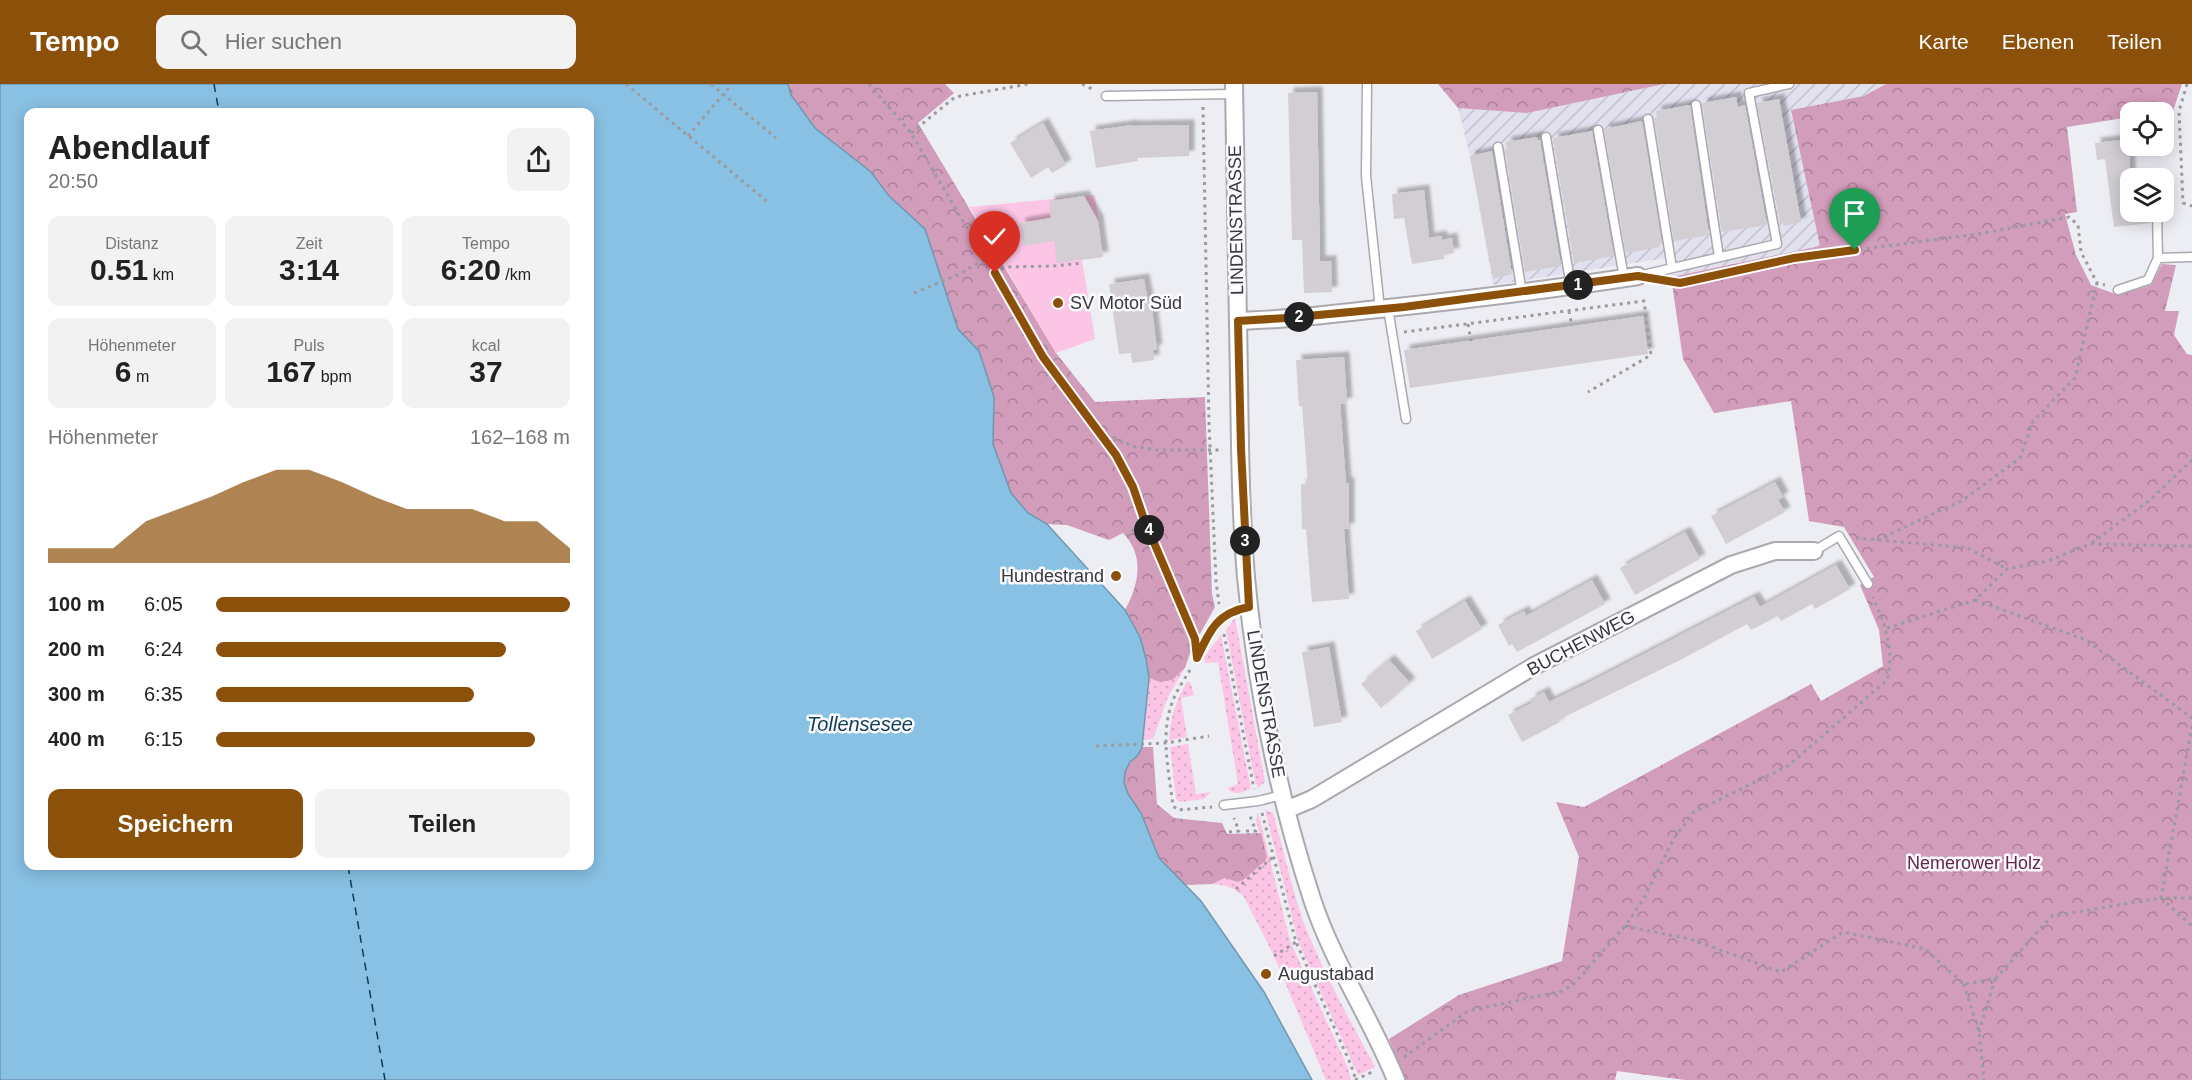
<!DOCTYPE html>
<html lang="de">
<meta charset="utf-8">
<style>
body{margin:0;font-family:Helvetica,sans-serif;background:#f2f2f2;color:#222;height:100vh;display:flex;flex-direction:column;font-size:22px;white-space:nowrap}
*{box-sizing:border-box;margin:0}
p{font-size:20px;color:#767676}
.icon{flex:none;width:33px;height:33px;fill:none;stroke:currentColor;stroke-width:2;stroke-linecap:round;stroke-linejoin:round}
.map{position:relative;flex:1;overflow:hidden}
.sheet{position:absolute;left:24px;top:24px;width:570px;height:762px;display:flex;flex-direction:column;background:#fff;border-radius:12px;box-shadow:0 3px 15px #0003}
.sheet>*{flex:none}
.fabs{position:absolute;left:2120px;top:18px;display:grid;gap:12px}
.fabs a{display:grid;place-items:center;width:54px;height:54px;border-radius:12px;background:#fff;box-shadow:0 3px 15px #0003;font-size:30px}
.pin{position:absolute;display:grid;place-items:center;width:51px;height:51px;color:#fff;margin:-62px -26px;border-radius:50% 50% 50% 0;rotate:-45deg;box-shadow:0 0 6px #0007}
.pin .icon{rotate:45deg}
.km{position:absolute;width:30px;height:30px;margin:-15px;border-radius:50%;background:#222;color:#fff;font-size:16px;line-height:30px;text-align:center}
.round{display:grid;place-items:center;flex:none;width:63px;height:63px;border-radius:12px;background:#f2f2f2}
.headline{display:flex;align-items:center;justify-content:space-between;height:102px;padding:0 24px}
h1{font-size:33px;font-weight:700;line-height:45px}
.stats{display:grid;grid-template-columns:repeat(3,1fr);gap:9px;height:102px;padding:6px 24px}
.stats div{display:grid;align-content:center;border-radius:12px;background:#f2f2f2;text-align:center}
.stats b{font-size:30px;font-weight:700}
.stats small{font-size:16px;font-weight:400}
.stats p{font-size:16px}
.chart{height:168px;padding:12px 24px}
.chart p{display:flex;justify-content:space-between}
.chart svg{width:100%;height:108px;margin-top:6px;fill:#8b510a;opacity:.7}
.cta{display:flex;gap:12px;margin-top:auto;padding:12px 24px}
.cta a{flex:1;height:69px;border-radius:12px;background:#8b510a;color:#fff;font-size:24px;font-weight:700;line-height:69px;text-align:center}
.cta a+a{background:#f2f2f2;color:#222}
ul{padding:0 24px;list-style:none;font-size:20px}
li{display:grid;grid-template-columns:96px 72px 1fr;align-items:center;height:45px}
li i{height:15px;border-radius:8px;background:#8b510a}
header{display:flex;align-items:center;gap:36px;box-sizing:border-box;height:84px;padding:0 30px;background:#8b510a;color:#fff}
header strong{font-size:28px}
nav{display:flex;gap:33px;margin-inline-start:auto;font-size:21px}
.search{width:420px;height:54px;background:#f2f2f2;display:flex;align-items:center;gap:15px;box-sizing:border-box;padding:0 21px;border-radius:12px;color:#767676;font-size:22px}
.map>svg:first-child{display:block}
.industrial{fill:url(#industrial-furrows)}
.grass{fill:url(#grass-dots)}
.forest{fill:url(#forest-crowns)}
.pitch{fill:#fcc5e5}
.water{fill:#88c1e3;stroke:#7098b1;stroke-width:1.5;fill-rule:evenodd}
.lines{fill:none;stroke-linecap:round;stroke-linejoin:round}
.ferry{stroke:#0e3c54;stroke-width:1.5;stroke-dasharray:8 6;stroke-linecap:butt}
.building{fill:#d2ced4;filter:url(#shadow)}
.service-casing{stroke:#a9a9af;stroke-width:11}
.minor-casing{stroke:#a9a9af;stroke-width:20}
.path{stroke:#9a9a9f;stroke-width:3;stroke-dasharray:3 4.5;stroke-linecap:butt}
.service{stroke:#fff;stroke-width:8}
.minor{stroke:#fff;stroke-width:16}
.route-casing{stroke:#fff;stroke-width:12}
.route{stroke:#8b510a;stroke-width:8}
.poi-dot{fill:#8b510a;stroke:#fbfbff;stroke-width:2}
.labels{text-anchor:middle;stroke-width:5;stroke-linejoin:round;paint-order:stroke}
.street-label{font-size:18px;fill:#38383b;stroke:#fbfbff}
.poi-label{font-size:18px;fill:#38383b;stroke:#fbfbff;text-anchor:start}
.park-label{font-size:18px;fill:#62234d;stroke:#fbfbff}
.water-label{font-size:20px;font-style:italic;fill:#0e3c54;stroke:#fbfbff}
</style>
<header>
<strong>Tempo</strong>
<div class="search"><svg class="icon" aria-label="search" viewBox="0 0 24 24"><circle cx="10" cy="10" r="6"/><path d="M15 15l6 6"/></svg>Hier suchen</div>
<nav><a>Karte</a><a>Ebenen</a><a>Teilen</a></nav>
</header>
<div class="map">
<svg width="2192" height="996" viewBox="0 0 2192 996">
<defs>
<pattern id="industrial-furrows" width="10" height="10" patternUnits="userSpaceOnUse" patternTransform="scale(1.5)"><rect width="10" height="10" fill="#e1e0ee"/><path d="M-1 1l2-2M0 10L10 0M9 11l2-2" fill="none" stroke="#c2c1cd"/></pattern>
<pattern id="grass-dots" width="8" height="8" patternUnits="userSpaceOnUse" patternTransform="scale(1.5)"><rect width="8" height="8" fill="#fcc5e5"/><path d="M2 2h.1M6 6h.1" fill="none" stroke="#d9aac5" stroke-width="1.8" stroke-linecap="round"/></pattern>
<pattern id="forest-crowns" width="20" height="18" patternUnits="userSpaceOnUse" patternTransform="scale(1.5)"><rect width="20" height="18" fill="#d29cbb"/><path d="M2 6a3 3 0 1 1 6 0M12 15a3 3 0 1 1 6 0" fill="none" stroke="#ab8099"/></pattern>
<filter id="shadow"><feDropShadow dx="5.5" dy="-5.5" stdDeviation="1.5" flood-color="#0004"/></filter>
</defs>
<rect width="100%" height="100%" fill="#ededf4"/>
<!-- industrial -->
<path class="industrial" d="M1664,0H1886L1864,12L1791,27L1820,162L1671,193L1666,174L1493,201L1470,72L1458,24L1527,29Z"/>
<!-- grass -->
<path class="grass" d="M1235,534L1265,698L1258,704L1255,697L1226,546Z
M1221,551L1251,705C1242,708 1234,713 1228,704L1238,700L1218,578L1205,579L1204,573Z
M1185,584L1168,613L1153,655L1143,656L1149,594C1165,600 1172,596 1185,584Z
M1187,598H1190L1194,611L1181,614L1187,653L1169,656C1170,633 1176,617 1187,598Z
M1188,660L1196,710L1211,708L1204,715L1180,718L1176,715L1170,663Z
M1265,726L1273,729C1285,770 1293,813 1309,852C1328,897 1352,940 1375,983L1358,991L1298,857Z
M1258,728L1290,857L1348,984L1351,996H1326L1274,872L1244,813C1234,803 1226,801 1212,800L1225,794L1237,798L1265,776L1267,772L1256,737Z"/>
<!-- forest -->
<path class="forest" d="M788,0H945L954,9L918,39L1056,269L1095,318L1205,313L1212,510L1215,523L1191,566L1185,584L1172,596L1160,598L1149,594C1145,568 1137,549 1125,526C1139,500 1145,472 1123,449L1109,456L1067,441L1047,440L1028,429L1011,409L993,360L994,313L979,267L958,245L925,145L889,112L871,88L815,44L791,11Z
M1438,0H1664L1527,29L1458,24Z
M1886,0H2182L2173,27L2130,28V33L2067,43L2077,128L2065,130L2076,171L2091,201L2118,211L2151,201L2162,180L2176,181L2165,227H2179L2174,251L2187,270L2192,271V996H1685L1617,987L1615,996H1406L1389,955L1459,911L1562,877L1579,773L1556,718L1584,723L1811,600L1821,617L1883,582L1879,546L1860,501L1874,493L1844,443L1809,437L1791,317L1714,329L1683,275L1671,193L1820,162L1791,26L1864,12Z
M1142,663H1153L1157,720L1174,734L1222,739L1227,750L1261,749L1267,773L1265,777L1243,796L1237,798L1225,794L1212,800L1185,801C1177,793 1166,784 1159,774C1150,760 1148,742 1139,727C1134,719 1125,710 1124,699C1122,684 1135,675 1142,663Z"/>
<!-- pitch -->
<path class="pitch" d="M1095,111L1103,173L1082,176L1095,255L1056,269L970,123Z"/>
<!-- water -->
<path class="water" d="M0,0H788L791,11L815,44L871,88L889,112L925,145L958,245L979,267L994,313L993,360L1011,409L1028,429L1047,440L1125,526L1140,553L1146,575L1149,594L1142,663L1138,671L1130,678L1125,688L1124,699L1128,710L1141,729L1159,774L1201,817L1264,908L1312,996H0ZM28,28H590V782H28Z"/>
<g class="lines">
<!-- ferry -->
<path class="ferry" d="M214,0L219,28
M348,782L385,996"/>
</g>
<!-- building -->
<path class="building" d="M1317,8L1320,177H1331L1332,208L1304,209L1302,156H1292L1288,9Z
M1736,13L1738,23L1745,21L1767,141L1722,148L1702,19Z
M1779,15L1801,138L1784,142L1783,139H1780L1757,19Z
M1690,21L1709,151L1674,157L1654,34H1657L1656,27Z
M1642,37L1662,159L1659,160L1660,163L1626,169L1604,45Z
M1043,39L1066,81L1052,89L1048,83L1031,94L1010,59Z
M1132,41V42L1189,41V72L1137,74L1138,77L1096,84L1090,47Z
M1592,47L1614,172L1574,179L1553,54Z
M1537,53L1538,56H1540L1561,182L1525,188L1505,65L1507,64L1506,58Z
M2130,55V128H2151V139L2114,143L2105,75L2097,76L2095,59Z
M1492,67L1512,190L1493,195L1470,72Z
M1424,106L1429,154L1441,152L1442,156L1452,154L1454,169L1444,171V175L1412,180L1404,134L1394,135L1392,110Z
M1084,112L1098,137L1103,173L1057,179L1054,157L1023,162L1020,139L1051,134L1049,117Z
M1144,195L1148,217H1151L1157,266H1153L1154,276L1132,279L1131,269L1119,270L1109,200Z
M1643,232L1648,270L1410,304L1404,266Z
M1344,273L1347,319L1340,320L1346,399H1349V445H1344L1349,515L1312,518L1306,445H1302L1301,400H1308L1302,322H1299L1296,276Z
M1775,398L1783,413L1778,416L1785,428L1726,460L1711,432Z
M1685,448L1700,475L1635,511L1620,484Z
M1836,481L1850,505L1815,525L1812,520L1781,537L1778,532L1751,546L1747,540L1682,575L1558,636L1560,638L1522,658L1508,631L1532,619L1530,615L1544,608L1549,618L1590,598L1754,513L1760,523Z
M1592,496L1605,520L1517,568L1512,560L1509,562L1498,541L1524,527L1526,532Z
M1465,517L1482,545L1432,575L1416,547Z
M1329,563L1342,638L1314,643L1302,568Z
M1389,576L1410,599L1381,624L1361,600Z"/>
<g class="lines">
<defs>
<path id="service" d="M1367,0L1366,92L1380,225
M1106,12L1234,10
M1696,21L1719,173
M1648,35L1672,184
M1598,46L1624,194
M1546,53L1571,203
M1498,63L1522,209
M2156,93V94
M2157,128L2158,174
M1638,192L1777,160L1749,9L1789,0
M2118,206L2148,196L2158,174L2192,173
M1388,224L1406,335
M1814,467L1839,452L1868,500
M1197,574C1210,546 1217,529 1249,523
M1224,721L1258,717L1282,711"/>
<path id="minor" d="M1234,0C1235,80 1237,161 1238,241C1240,325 1239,410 1246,493C1256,602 1278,711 1312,815C1333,879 1371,934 1396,996
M1238,237C1288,236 1339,229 1388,224C1472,215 1555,205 1638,192
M1286,726L1312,715L1534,582L1731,481L1775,467H1814"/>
</defs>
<!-- service casing -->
<use href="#service" class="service-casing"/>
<!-- minor casing -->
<use href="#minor" class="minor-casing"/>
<!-- path -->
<path class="path" d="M626,0L769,119
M711,0L776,54
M869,0L911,49L1043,273L1116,371L1133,403L1193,551
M1082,0L1094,6
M2187,0L2179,27L2183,119L2192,122
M1203,23L1209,340L1216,497L1219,520
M911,49L955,13L1028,0
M688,52L732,0
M995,189L1005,183L1053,182L1083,179
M1675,199H1680L1794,174L1978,150L2069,133L2078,141L2081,168L2097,199L2105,201
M914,209L960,190L986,174
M1569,227L1572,242
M1468,240L1471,257
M1404,248L1644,217L1651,271L1588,308
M1099,347L1132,362L1158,366H1223
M1127,453L1144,435
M1856,454L1968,464L2007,485
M1877,456L1963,416L2020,374L2033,337L2075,294L2097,199
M2092,459L2150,416L2192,376
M1975,516L2086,556L2192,634
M1887,544L1975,516L2007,485L2048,477L2090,460L2192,462
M1224,550L1254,705
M1190,586C1184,596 1176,607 1172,619C1160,651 1169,688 1173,722L1178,726L1212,723
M2192,642L2161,814H2192
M1096,662L1166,659L1209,652
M1262,729L1296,858L1351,981L1356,996
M1246,747H1256L1250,732
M1229,748L1239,747L1234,734
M1236,805L1274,772
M1625,842L1690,855L1781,888L1843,848L1925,865L1964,900L1995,895L2052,832L2161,814L2192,842
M1274,872L1296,858
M1964,900L1979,948L1984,996
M1979,948L1995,895
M1404,973L1468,927L1562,907L1575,899L1625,842L1643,816L1674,754L1694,728L1788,682L1887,596C1895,567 1885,540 1873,513
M1355,996L1374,987"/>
<!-- service -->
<use href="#service" class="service"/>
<!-- minor -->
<use href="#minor" class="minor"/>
</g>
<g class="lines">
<defs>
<path id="route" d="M995,189L1043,273L1116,371L1133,403L1144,435L1195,555L1197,574C1210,546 1217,529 1249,523L1241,365L1238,237L1286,234L1404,223L1638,192L1680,199L1794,174L1855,166"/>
</defs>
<!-- route casing -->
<use href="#route" class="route-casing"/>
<!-- route -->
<use href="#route" class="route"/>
</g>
<!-- markers -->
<g class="poi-dot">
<circle cx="1058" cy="219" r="6"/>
<circle cx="1116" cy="492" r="6"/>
<circle cx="1266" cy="890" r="6"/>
</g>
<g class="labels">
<!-- street labels -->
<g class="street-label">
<text transform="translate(1236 136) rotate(-91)" y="6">LINDENSTRASSE</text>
<text transform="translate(1581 559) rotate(-28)" y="6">BUCHENWEG</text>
<text transform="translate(1266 620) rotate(80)" y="6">LINDENSTRASSE</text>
</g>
<!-- poi labels -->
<g class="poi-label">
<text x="1070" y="225">SV Motor Süd</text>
<text x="1104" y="498" text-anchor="end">Hundestrand</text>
<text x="1278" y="896">Augustabad</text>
</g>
<!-- park labels -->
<g class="park-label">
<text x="1974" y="785">Nemerower Holz</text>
</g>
<!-- water labels -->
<g class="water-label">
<text x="860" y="647">Tollensesee</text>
</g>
</g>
</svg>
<div class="fabs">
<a><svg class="icon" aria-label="locate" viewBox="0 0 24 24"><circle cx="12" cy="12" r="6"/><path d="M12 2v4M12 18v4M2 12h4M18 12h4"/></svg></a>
<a><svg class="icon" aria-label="layers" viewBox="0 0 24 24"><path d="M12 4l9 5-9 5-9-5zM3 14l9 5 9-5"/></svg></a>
</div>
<div class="pin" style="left:1855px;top:166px;background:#1e9e55"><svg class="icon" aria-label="arrive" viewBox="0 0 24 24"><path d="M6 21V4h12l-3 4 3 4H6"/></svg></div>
<div class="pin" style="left:995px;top:189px;background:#d93025"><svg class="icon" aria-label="check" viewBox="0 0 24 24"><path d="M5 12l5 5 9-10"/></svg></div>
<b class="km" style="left:1578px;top:201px">1</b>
<b class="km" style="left:1299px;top:233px">2</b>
<b class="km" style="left:1245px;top:457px">3</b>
<b class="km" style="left:1149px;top:446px">4</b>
<section class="sheet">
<div class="headline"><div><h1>Abendlauf</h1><p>20:50</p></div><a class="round"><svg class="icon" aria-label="share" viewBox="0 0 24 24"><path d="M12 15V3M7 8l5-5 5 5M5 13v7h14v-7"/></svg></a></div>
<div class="stats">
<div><p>Distanz</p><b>0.51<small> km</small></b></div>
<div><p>Zeit</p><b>3:14</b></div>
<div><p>Tempo</p><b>6:20<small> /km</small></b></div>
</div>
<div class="stats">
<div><p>Höhenmeter</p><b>6<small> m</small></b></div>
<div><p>Puls</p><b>167<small> bpm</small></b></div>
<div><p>kcal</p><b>37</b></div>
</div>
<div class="chart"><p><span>Höhenmeter</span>162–168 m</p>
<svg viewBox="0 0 160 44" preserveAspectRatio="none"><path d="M0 44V38L10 38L20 38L30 27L40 22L50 17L60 11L70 6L80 6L90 11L100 17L110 22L120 22L130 22L140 27L150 27L160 38V44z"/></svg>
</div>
<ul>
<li><b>100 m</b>6:05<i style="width:100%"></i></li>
<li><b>200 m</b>6:24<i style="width:82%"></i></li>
<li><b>300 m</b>6:35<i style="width:73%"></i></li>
<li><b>400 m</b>6:15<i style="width:90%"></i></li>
</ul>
<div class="cta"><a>Speichern</a><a>Teilen</a></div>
</section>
</div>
